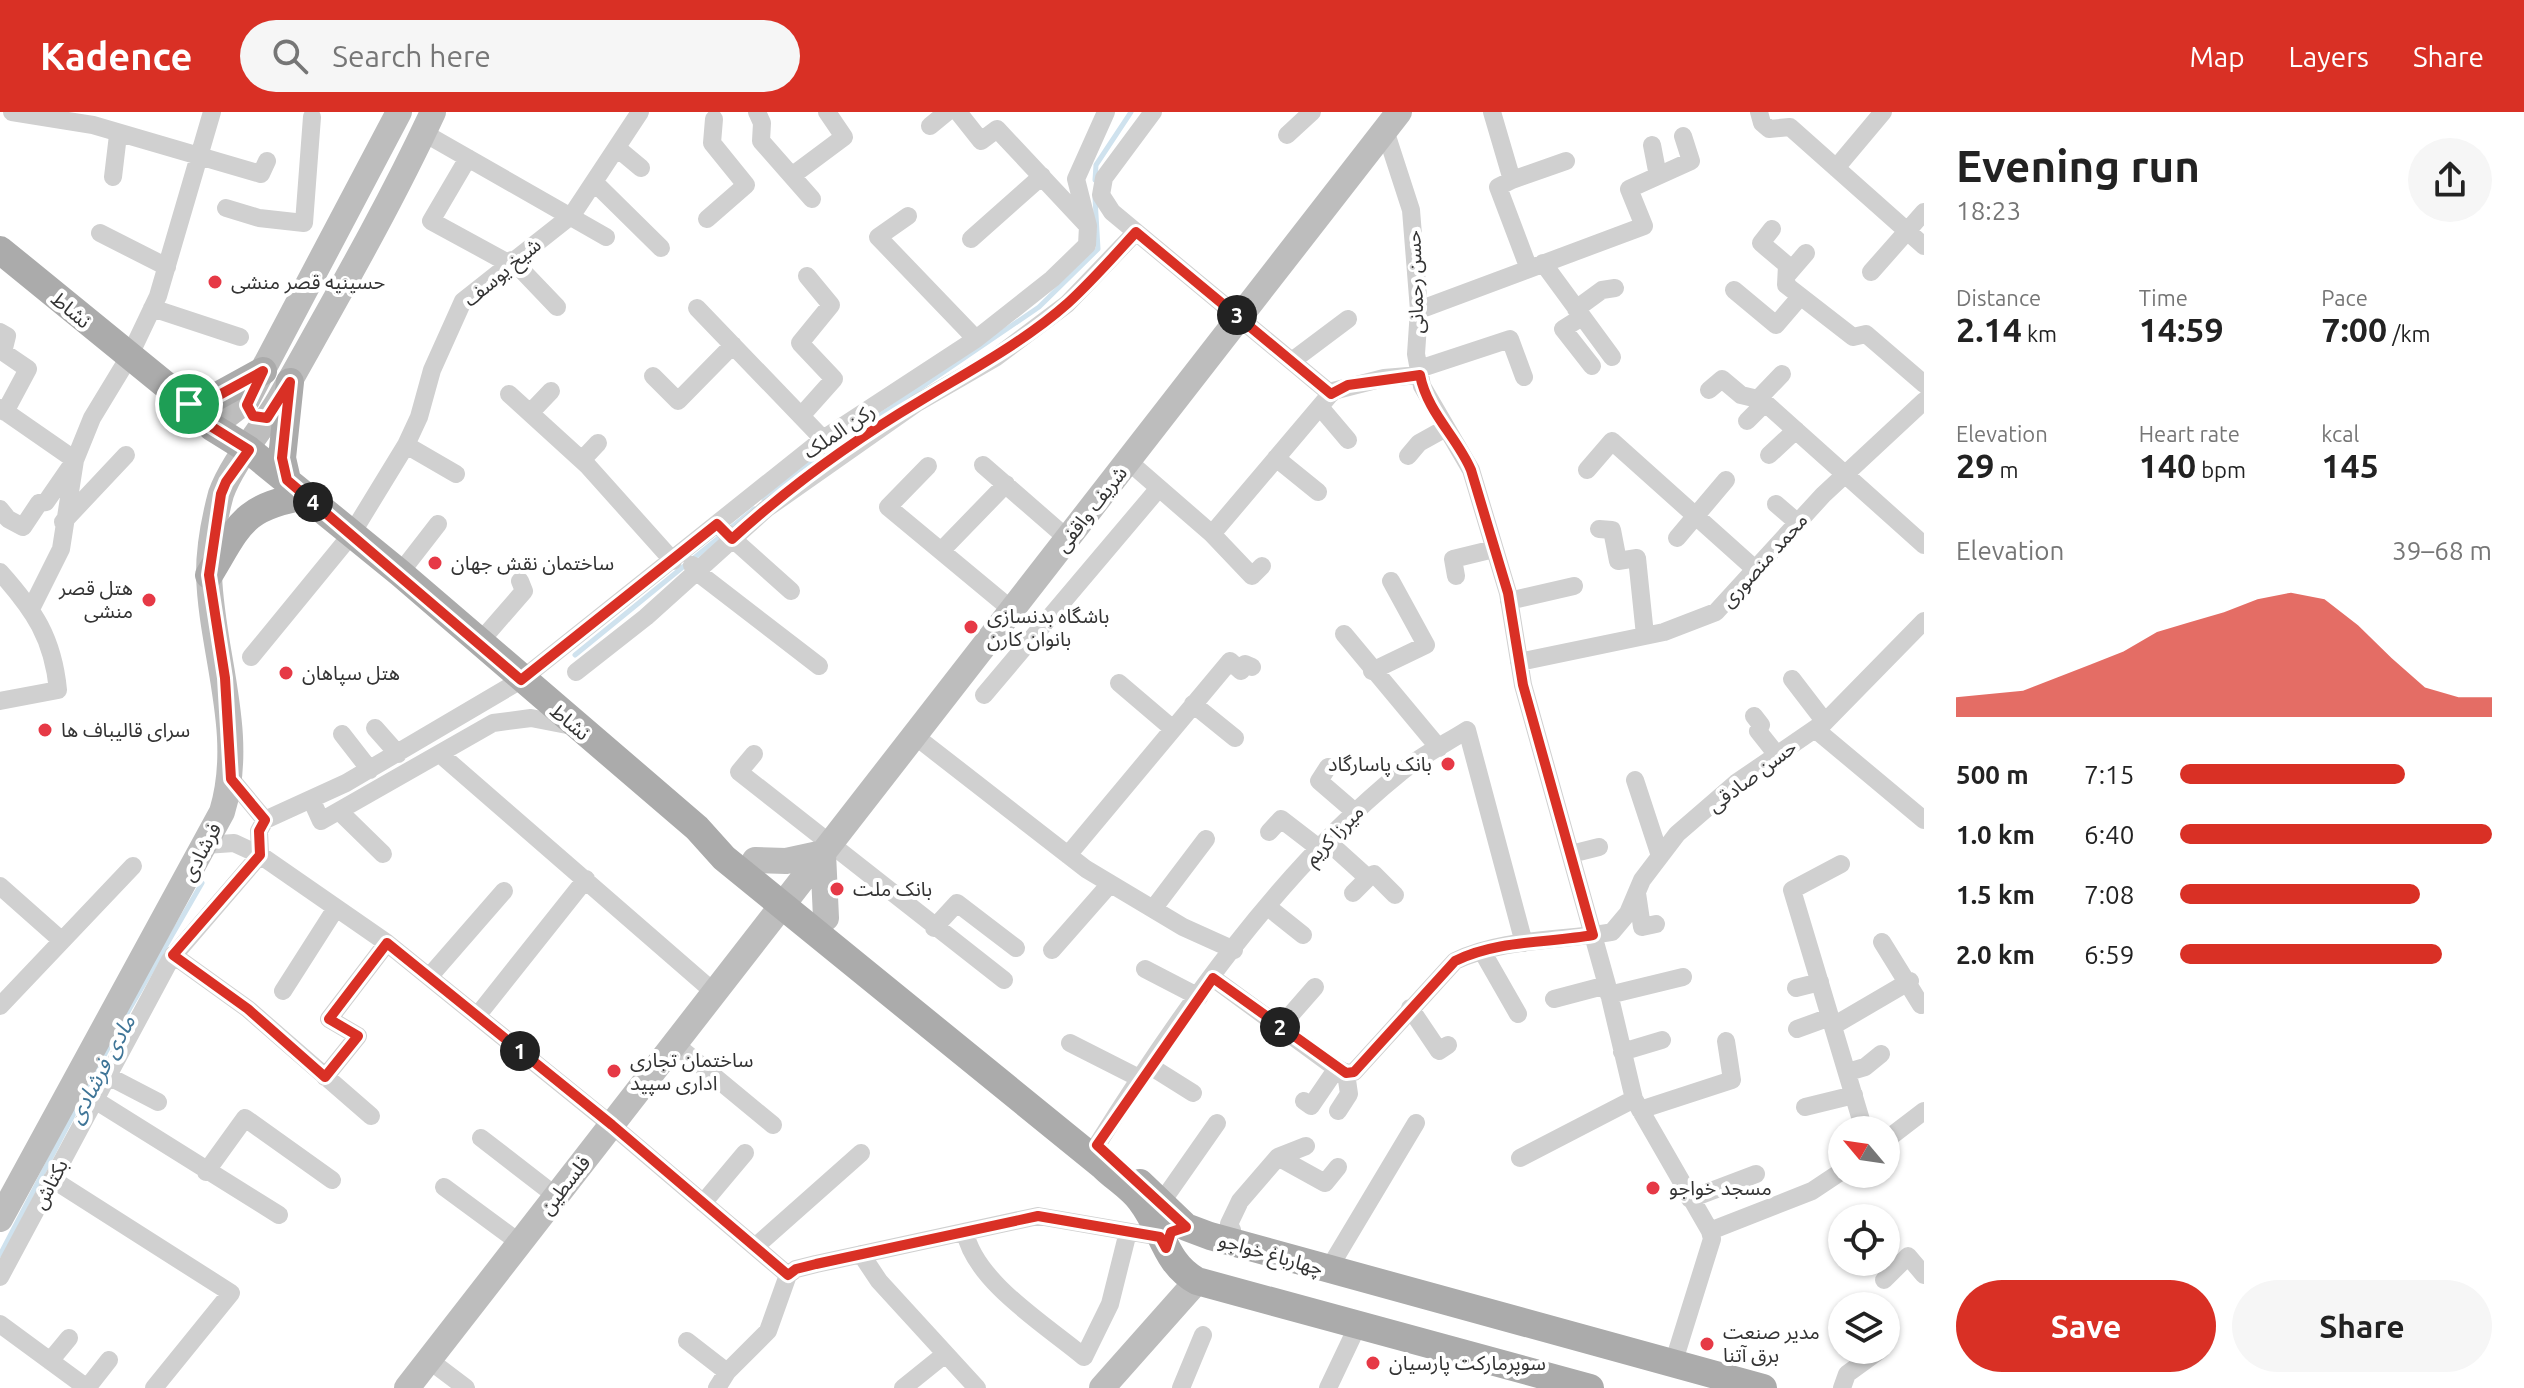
<!DOCTYPE html>
<meta charset="utf-8">
<style>
body{margin:0;font-family:Ubuntu,"Noto Sans Arabic",sans-serif;background:#f6f6f6;color:#222;height:100vh;display:flex;flex-direction:column;font-size:30px;white-space:nowrap}
*{box-sizing:border-box;margin:0}
p{font-size:26px;color:#767676}
.icon{flex:none;width:44px;height:44px;fill:none;stroke:currentColor;stroke-width:2;stroke-linecap:round;stroke-linejoin:round}
.map{position:relative;flex:1;overflow:hidden}
.details{display:flex;flex-direction:column;background:#fff;width:600px}
.details>*{flex:none}
.needle{width:52px;rotate:299deg}
.fabs{position:absolute;left:1828px;top:1004px;display:grid;gap:16px}
.fabs a{display:grid;place-items:center;width:72px;height:72px;border-radius:50%;background:#fff;box-shadow:0 2px 6px #0004;font-size:40px}
.pin{position:absolute;display:grid;place-items:center;width:68px;height:68px;color:#fff;margin:-34px;border:4px solid #fff;border-radius:50%;box-shadow:0 2px 8px #0007}
.km{position:absolute;width:40px;height:40px;margin:-20px;border-radius:50%;background:#222;color:#fff;font-size:22px;line-height:40px;text-align:center}
.round{display:grid;place-items:center;flex:none;width:84px;height:84px;border-radius:42px;background:#f6f6f6}
.headline{display:flex;align-items:center;justify-content:space-between;height:136px;padding:0 32px}
h1{font-size:44px;font-weight:700;line-height:60px}
.figures{display:grid;grid-template-columns:repeat(3,1fr);gap:12px;height:136px;padding:8px 32px}
.figures div{display:grid;align-content:center}
.figures b{font-size:34px;font-weight:700}
.figures small{font-size:22px;font-weight:400}
.figures p{font-size:22px}
.chart{height:224px;padding:16px 32px}
.chart p{display:flex;justify-content:space-between}
.chart svg{width:100%;height:144px;margin-top:8px;fill:#d93025;opacity:.7}
.cta{display:flex;gap:16px;margin-top:auto;padding:16px 32px}
.cta a{flex:1;height:92px;border-radius:48px;background:#d93025;color:#fff;font-size:32px;font-weight:700;line-height:92px;text-align:center}
.cta a+a{background:#f6f6f6;color:#222}
ul{padding:0 32px;list-style:none;font-size:26px}
li{display:grid;grid-template-columns:128px 96px 1fr;align-items:center;height:60px}
li i{height:20px;border-radius:10px;background:#d93025}
header{display:flex;align-items:center;gap:48px;box-sizing:border-box;height:112px;padding:0 40px;background:#d93025;color:#fff}
header strong{font-size:38px}
nav{display:flex;gap:44px;margin-inline-start:auto;font-size:28px}
.search{width:560px;height:72px;background:#f6f6f6;display:flex;align-items:center;gap:20px;box-sizing:border-box;padding:0 28px;border-radius:44px;color:#767676;font-size:30px}
main{display:flex;flex:1;min-height:0}
.map>svg:first-child{display:block}
.lines{fill:none;stroke-linecap:round;stroke-linejoin:round}
.stream{stroke:#cfe2ee;stroke-width:5}
.minor{stroke:#d0d0d0;stroke-width:18}
.secondary{stroke:#bdbdbd;stroke-width:26}
.primary{stroke:#ababab;stroke-width:28}
.route-casing{stroke:#fff;stroke-width:16}
.route{stroke:#d93025;stroke-width:10}
.poi-dot{fill:#e63946;stroke:#fff;stroke-width:3}
.labels{text-anchor:middle;stroke-width:8;stroke-linejoin:round;paint-order:stroke}
.street-label{font-size:20px;fill:#333;stroke:#fff}
.poi-label{font-size:20px;fill:#333;stroke:#fff;text-anchor:start}
.water-label{font-size:22px;font-style:italic;fill:#3f7597;stroke:#fff}
</style>
<header>
<strong>Kadence</strong>
<div class="search"><svg class="icon" aria-label="search" viewBox="0 0 24 24"><circle cx="10" cy="10" r="6"/><path d="M15 15l6 6"/></svg>Search here</div>
<nav><a>Map</a><a>Layers</a><a>Share</a></nav>
</header>
<main>
<div class="map">
<svg width="1924" height="1276" viewBox="0 0 1924 1276">
<rect width="100%" height="100%" fill="#fff"/>
<g class="lines">
<!-- stream -->
<path class="stream" d="M1095,68L1096,53L1131,0
M764,388L800,358L1039,195L1098,137L1095,86
M575,543L754,397
M0,1143L118,917L202,771"/>
<!-- minor -->
<path class="minor" d="M12,0L93,13L261,62L267,49
M757,0L762,11L761,29L812,87
M958,0L981,29L997,17L1086,112
M1153,0L1104,66L1101,83L1112,100L1331,282
M1492,0L1512,68L1498,75L1529,157
M1759,0L1762,11L1769,17L1790,15L1924,134
M930,14L947,0
M1385,18L1411,98L1419,198L1416,242L1422,274L1471,358L1508,481L1523,573L1607,873L1634,987L1710,1119L1712,1127L1673,1252
M424,21L606,125
M1287,23L1312,0
M1652,33L1658,64
M617,36L641,56
M468,46L431,109L508,151
M1836,56L1883,0
M793,63L844,25L827,0
M113,65L118,23
M1512,68L1566,49
M594,70L661,136
M226,96L259,106L304,111L312,5
M908,104L878,125L976,227
M707,107L746,73L712,31L714,7
M1772,117L1761,131L1787,153L1786,173L1853,225L1866,222L1924,272
M100,121L167,155
M971,127L1042,64
M512,148L557,195
M1543,151L1612,245
M1871,160L1924,100
M1787,163L1806,141
M1734,178L1776,213L1800,185
M152,196L240,225
M697,196L823,327
M1576,197L1602,178L1615,176
M1419,198L1644,114L1629,77L1691,49L1683,24
M1582,205L1563,217L1592,254
M0,220L7,224L3,240L28,257L5,300
M1292,249L1348,207
M1419,257L1510,227L1524,265
M653,264L678,289L733,233
M1709,278L1722,267L1741,283L1762,288L1924,433
M509,282L587,353L673,449
M1758,287L1782,262
M1320,295L1348,328
M0,296L75,348L46,390L39,391L23,415L8,407L0,397
M530,301L551,279
M801,304L834,267L800,231L831,193L807,164
M1747,309L1765,291
M406,333L456,362
M1769,343L1796,318
M1408,344L1419,331L1446,316
M1276,346L1318,380
M582,348L598,331
M1128,349L1212,422L1252,464L1262,454
M983,353L1068,427
M928,354L888,395L1012,498
M1587,358L1612,329L1756,458
M1776,392L1798,411
M63,410L126,343
M1599,417L1612,418L1618,449L1637,446L1645,523
M725,420L791,479
M1212,422L1333,279L1384,266L1420,263
M1677,426L1726,368
M941,439L1006,372
M692,453L697,460L819,554
M0,460C34,498 53,526 58,578L0,589
M400,461L438,412
M1456,464L1453,447L1494,437
M1509,489L1574,474
M32,495L61,437L75,348L92,306L129,245L158,184L212,0
M1344,522L1439,636
M478,532L524,479L520,469
M251,545L351,423L406,333L419,305L432,258L463,189L572,103L640,0
M1519,550L1664,520L1716,500L1823,383L1924,289
M1372,559L1426,533L1391,469
M576,560L646,505L766,397L917,291L995,246L1067,192L1136,120
M1792,567L1825,610
M1119,571L1173,617
M984,583L1159,376
M1193,592L1235,626
M1754,604L1761,613L1758,619L1777,643
M375,616L398,642
M1815,617L1924,708
M342,622L370,658
M915,624L1086,757L1183,815L1234,838
M440,642L715,881
M754,642L739,660L1004,868
M1328,655L1319,669L1355,700
M231,667L265,708
M1635,668L1660,744
M312,689L321,709L493,611L531,606L572,614
M339,699L383,742
M1269,720L1281,707L1320,737
M1327,729L1368,766L1374,762L1395,783
M205,733L234,731L260,743L387,831L614,1015L788,1163L796,1157L816,1152L1038,1104L1160,1125
M1571,742L1599,735
M260,743L259,719L265,708L346,671L521,568L823,327L976,227L1052,167L1087,133L1088,114L1076,67L1106,0
M1068,743L1230,549L1241,559L1245,552L1252,555
M1841,752L1792,778L1864,1018
M0,774L61,828
M1353,781L1368,766
M1637,781L1642,815L1656,812
M1268,795L1303,823
M1153,797L1206,727
M934,816L957,791L1016,836
M1882,830L1921,893
M1052,838L1110,772
M1482,839L1518,902
M173,843L248,897L371,1004
M1145,857L1199,885
M429,865L504,779
M1213,866L1333,954L1346,961L1354,960L1455,849C1502,826 1561,829 1612,820L1628,801L1642,768L1677,722L1736,671L1825,610L1924,509
M1796,876L1820,870
M283,879L336,796
M1609,883L1683,865
M1554,887L1607,873
M0,894L133,754
M1410,896L1439,939L1448,933
M477,904L586,767
M1833,914L1910,869
M1280,915L1315,875
M1797,917L1830,905
M1070,931L1141,967
M675,932L773,1013
M1622,940L1662,928
M1150,954L1193,981
M1848,960L1865,955L1881,942
M108,964L158,990
M325,965L358,924L329,907L387,831
M95,988L279,1103
M1304,989L1311,994L1337,956
M1805,995L1854,983
M1640,998L1732,968L1726,929
M1338,999L1349,982L1346,961
M481,1026L556,1084
M1886,1028L1924,999
M1097,1033C1179,902 1280,758 1400,661C1420,644 1445,632 1467,618L1524,831
M1306,1034L1278,1045L1325,1071L1338,1055
M1520,1046L1634,987
M206,1060L245,1006L332,1068
M52,1067L231,1181L154,1276
M444,1075L520,1131
M1690,1087L1756,1062
M703,1091L745,1041
M1161,1091L1217,1011
M1710,1119L1812,1079L1842,1059
M965,1120C975,1170 1046,1213 1084,1245L1110,1192L1128,1120
M1227,1129L1232,1118L1229,1112L1240,1089L1278,1045
M755,1135L861,1041
M861,1142L879,1169L977,1276
M1328,1158L1416,1011
M0,1165L170,848L260,743
M1884,1168L1908,1144L1924,1163
M0,1212L87,1276
M687,1229L727,1260
M429,1248L466,1276
M50,1249L69,1226
M87,1276L109,1248
M717,1276L727,1260L768,1219L788,1163
M903,1276L944,1243
M1181,1276L1203,1223
M1328,1276L1358,1213
M1842,1276L1847,1262L1880,1238"/>
<!-- secondary -->
<path class="secondary" d="M212,315L247,288L399,0
M755,748L786,749L823,741L826,806
M0,1107L222,700C246,622 211,540 209,462C209,435 214,408 221,382C233,349 261,319 279,288C332,193 387,99 433,0
M407,1276L1399,0
M1102,1276L1197,1169"/>
<!-- primary -->
<path class="primary" d="M0,138L189,292L212,315L249,338L400,461L697,716L724,746L1104,1055C1115,1066 1132,1076 1141,1089C1163,1117 1164,1151 1197,1169L1590,1276
M189,292L210,288L263,259
M287,368L282,346L290,270
M209,463C240,412 242,395 306,384
M1140,1071L1186,1115L1210,1124L1763,1276"/>
</g>
<g class="lines">
<defs>
<path id="route" d="M1136,120L1331,282L1348,273L1420,263C1427,300 1457,325 1471,358L1508,481L1523,573L1593,823C1548,831 1497,828 1455,849L1354,960L1346,961L1213,866L1097,1033L1186,1115L1171,1120L1166,1136L1160,1125L1038,1104L816,1152L796,1157L788,1163L612,1013L387,831L329,907L358,924L325,965L248,897L173,843L260,743L259,719L265,708L231,667L225,566L209,463L221,382L226,370L249,338L212,315L189,292L210,288L263,259L247,293L253,304L267,306L290,270L282,346L287,368L521,568L717,412L732,427C789,375 854,328 920,289C971,258 1024,230 1068,191C1092,169 1114,144 1136,120Z"/>
</defs>
<!-- route casing -->
<use href="#route" class="route-casing"/>
<!-- route -->
<use href="#route" class="route"/>
</g>
<!-- markers -->
<g class="poi-dot">
<circle cx="215" cy="170" r="8"/>
<circle cx="435" cy="451" r="8"/>
<circle cx="149" cy="488" r="8"/>
<circle cx="971" cy="515" r="8"/>
<circle cx="286" cy="561" r="8"/>
<circle cx="45" cy="618" r="8"/>
<circle cx="1448" cy="652" r="8"/>
<circle cx="837" cy="777" r="8"/>
<circle cx="614" cy="959" r="8"/>
<circle cx="1653" cy="1076" r="8"/>
<circle cx="1707" cy="1232" r="8"/>
<circle cx="1373" cy="1251" r="8"/>
</g>
<g class="labels">
<!-- street labels -->
<g class="street-label">
<text transform="translate(502 160) rotate(-40)" y="7">شیخ یوسف</text>
<text transform="translate(1415 170) rotate(-92)" y="7">حسن رحمانی</text>
<text transform="translate(71 198) rotate(40)" y="7">نشاط</text>
<text transform="translate(839 319) rotate(-34)" y="7">رکن الملک</text>
<text transform="translate(1091 397) rotate(-52)" y="7">شریف واقفی</text>
<text transform="translate(1764 448) rotate(-48)" y="7">محمد منصوری</text>
<text transform="translate(570 610) rotate(40)" y="7">نشاط</text>
<text transform="translate(1752 664) rotate(-37)" y="7">حسن صادقی</text>
<text transform="translate(1334 723) rotate(-46)" y="7">میرزا کریم</text>
<text transform="translate(201 740) rotate(-62)" y="7">فرشادی</text>
<text transform="translate(50 1072) rotate(-62)" y="7">بکتاش</text>
<text transform="translate(565 1073) rotate(-52)" y="7">فلسطین</text>
<text transform="translate(1271 1142) rotate(16)" y="7">چهارباغ خواجو</text>
</g>
<!-- poi labels -->
<g class="poi-label">
<text x="231" y="177">حسینیه قصر منشی</text>
<text x="451" y="458">ساختمان نقش جهان</text>
<text x="133" y="483" text-anchor="end">هتل قصر<tspan x="133" dy="23">منشی</tspan></text>
<text x="987" y="511">باشگاه بدنسازی<tspan x="987" dy="23">بانوان کارن</tspan></text>
<text x="302" y="568">هتل سپاهان</text>
<text x="61" y="625">سرای قالیباف ها</text>
<text x="1432" y="659" text-anchor="end">بانک پاسارگاد</text>
<text x="853" y="784">بانک ملت</text>
<text x="630" y="955">ساختمان تجاری<tspan x="630" dy="23">اداری سپید</tspan></text>
<text x="1669" y="1083">مسجد خواجو</text>
<text x="1723" y="1227">مدیر صنعت<tspan x="1723" dy="23">برق آتنا</tspan></text>
<text x="1389" y="1258">سوپرمارکت پارسیان</text>
</g>
<!-- water labels -->
<g class="water-label">
<text transform="translate(101 957) rotate(-62)" y="8">مادی فرشادی</text>
</g>
</g>
</svg>
<div class="fabs">
<a><svg class="needle" viewBox="-14 -14 28 28"><path d="M0-13l5 13h-10z" fill="#e53935"/><path d="M0 13l5-13h-10z" fill="#767676"/></svg></a>
<a><svg class="icon" aria-label="locate" viewBox="0 0 24 24"><circle cx="12" cy="12" r="6"/><path d="M12 2v4M12 18v4M2 12h4M18 12h4"/></svg></a>
<a><svg class="icon" aria-label="layers" viewBox="0 0 24 24"><path d="M12 4l9 5-9 5-9-5zM3 14l9 5 9-5"/></svg></a>
</div>
<div class="pin" style="left:189px;top:292px;background:#1e9e55"><svg class="icon" aria-label="arrive" viewBox="0 0 24 24"><path d="M6 21V4h12l-3 4 3 4H6"/></svg></div>
<b class="km" style="left:520px;top:939px">1</b>
<b class="km" style="left:1280px;top:915px">2</b>
<b class="km" style="left:1237px;top:203px">3</b>
<b class="km" style="left:313px;top:390px">4</b>
</div>
<section class="details">
<div class="headline"><div><h1>Evening run</h1><p>18:23</p></div><a class="round"><svg class="icon" aria-label="share" viewBox="0 0 24 24"><path d="M12 15V3M7 8l5-5 5 5M5 13v7h14v-7"/></svg></a></div>
<div class="figures">
<div><p>Distance</p><b>2.14<small> km</small></b></div>
<div><p>Time</p><b>14:59</b></div>
<div><p>Pace</p><b>7:00<small> /km</small></b></div>
</div>
<div class="figures">
<div><p>Elevation</p><b>29<small> m</small></b></div>
<div><p>Heart rate</p><b>140<small> bpm</small></b></div>
<div><p>kcal</p><b>145</b></div>
</div>
<div class="chart"><p><span>Elevation</span>39–68 m</p>
<svg viewBox="0 0 160 44" preserveAspectRatio="none"><path d="M0 44V38L10 37L20 36L30 32L40 28L50 24L60 18L70 15L80 12L90 8L100 6L110 8L120 16L130 26L140 35L150 38L160 38V44z"/></svg>
</div>
<ul>
<li><b>500 m</b>7:15<i style="width:72%"></i></li>
<li><b>1.0 km</b>6:40<i style="width:100%"></i></li>
<li><b>1.5 km</b>7:08<i style="width:77%"></i></li>
<li><b>2.0 km</b>6:59<i style="width:84%"></i></li>
</ul>
<div class="cta"><a>Save</a><a>Share</a></div>
</section>
</main>
